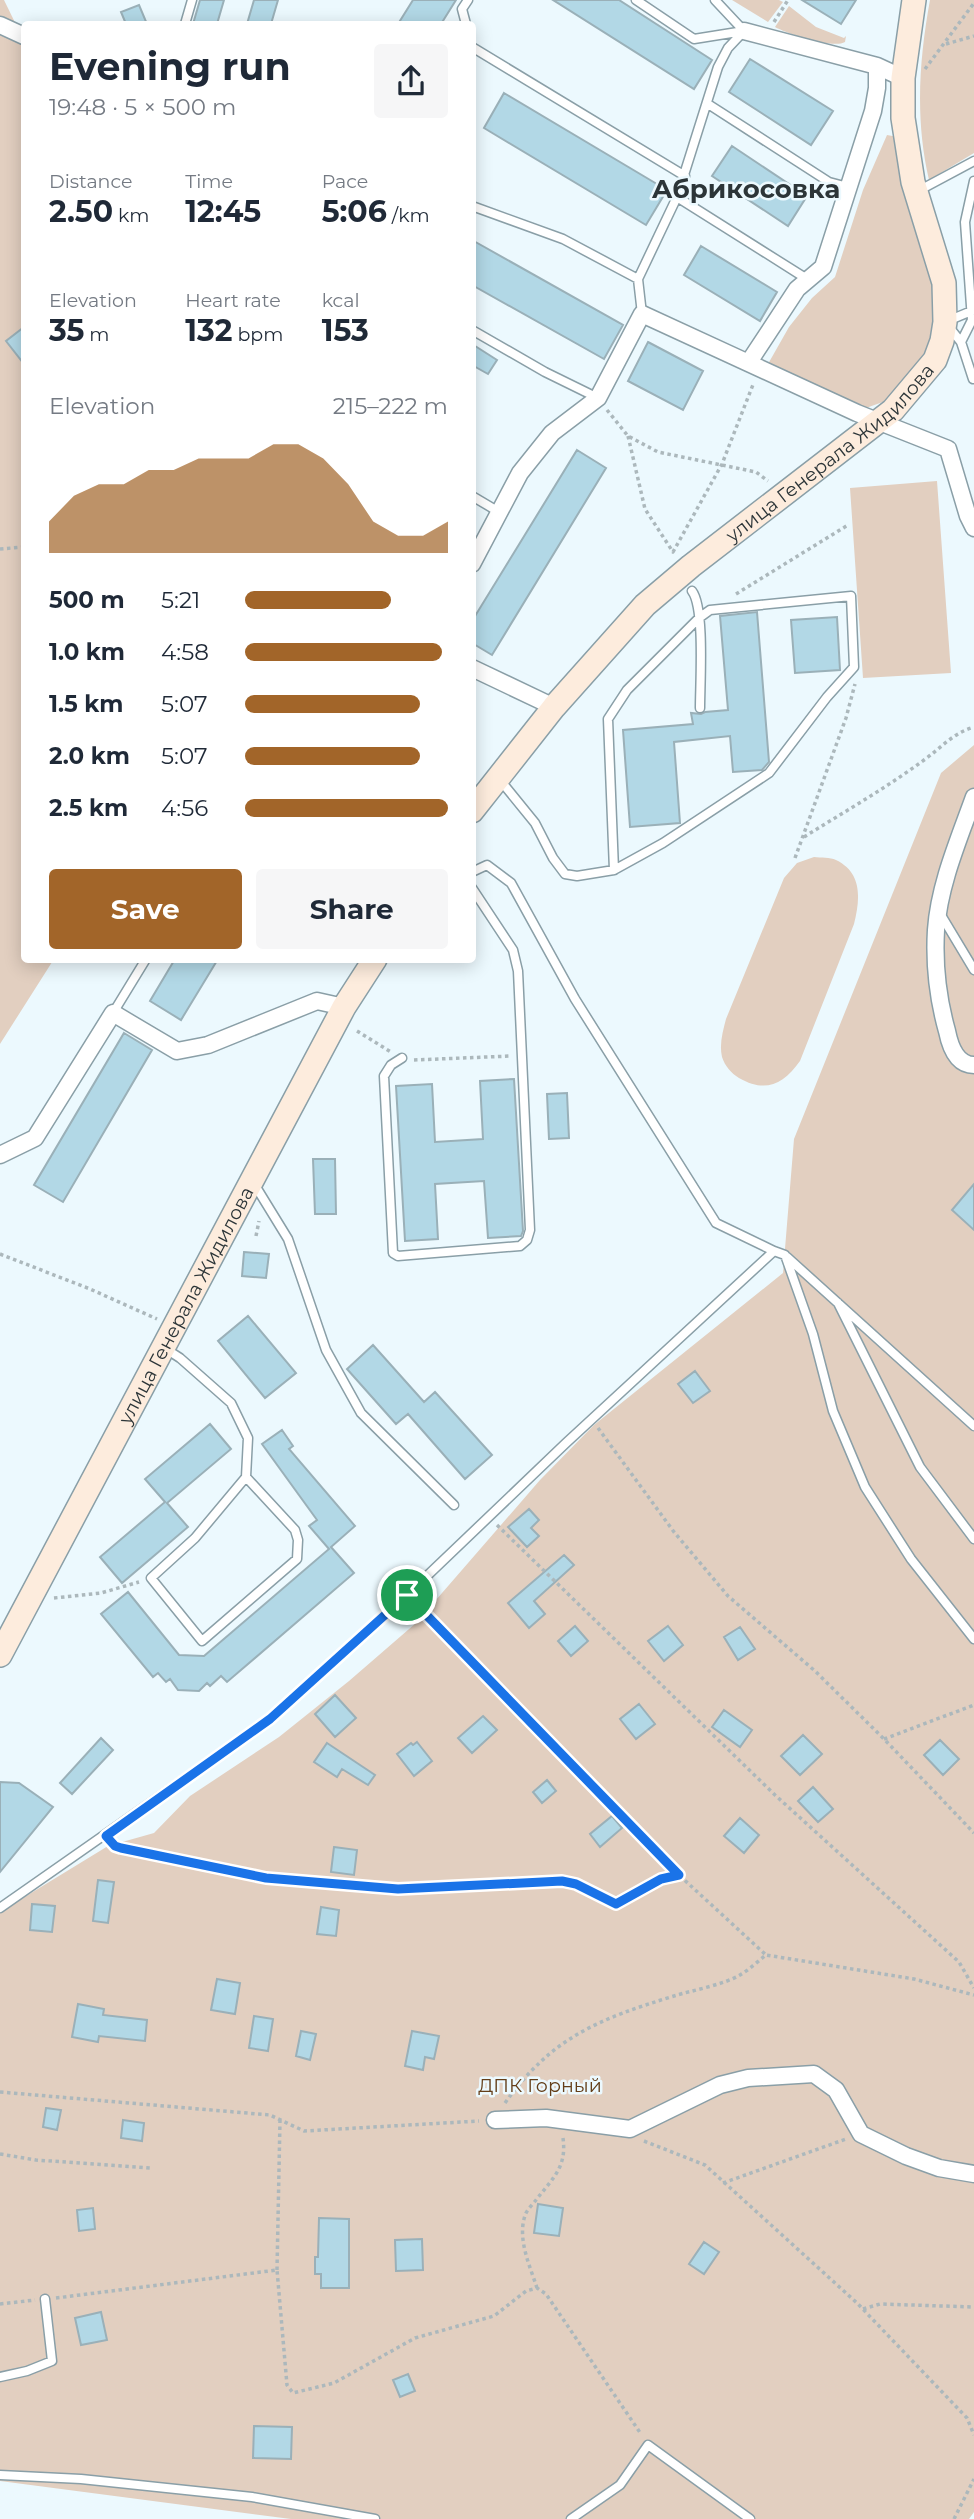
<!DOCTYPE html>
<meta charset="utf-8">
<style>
body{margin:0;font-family:Montserrat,sans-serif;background:#f6f6f7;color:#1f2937;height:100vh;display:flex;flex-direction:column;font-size:26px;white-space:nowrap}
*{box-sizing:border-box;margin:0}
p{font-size:23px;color:#747a83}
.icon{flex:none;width:38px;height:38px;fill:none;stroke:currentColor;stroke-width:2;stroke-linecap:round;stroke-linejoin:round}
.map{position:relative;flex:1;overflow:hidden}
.drawer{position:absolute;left:21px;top:21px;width:455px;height:942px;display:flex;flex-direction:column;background:#fff;border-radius:7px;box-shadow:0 4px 18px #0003}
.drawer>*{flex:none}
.pin{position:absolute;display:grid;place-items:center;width:60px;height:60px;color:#fff;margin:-30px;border:4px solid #fff;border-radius:50%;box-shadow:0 2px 7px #0007}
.round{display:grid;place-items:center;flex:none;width:74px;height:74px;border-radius:7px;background:#f6f6f7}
.summary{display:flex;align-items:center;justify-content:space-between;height:119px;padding:0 28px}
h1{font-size:38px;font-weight:700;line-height:52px}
.stats{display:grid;grid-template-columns:repeat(3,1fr);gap:10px;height:119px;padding:7px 28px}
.stats div{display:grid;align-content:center}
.stats b{font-size:30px;font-weight:700}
.stats small{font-size:19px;font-weight:400}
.stats p{font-size:19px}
.chart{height:196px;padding:14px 28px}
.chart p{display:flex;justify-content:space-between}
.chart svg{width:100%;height:126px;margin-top:7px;fill:#a26529;opacity:.7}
.action{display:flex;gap:14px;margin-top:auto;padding:14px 28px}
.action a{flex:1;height:80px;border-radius:7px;background:#a26529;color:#fff;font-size:28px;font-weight:700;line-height:80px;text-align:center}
.action a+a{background:#f6f6f7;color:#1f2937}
ul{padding:0 28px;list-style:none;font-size:23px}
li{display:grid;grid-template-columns:112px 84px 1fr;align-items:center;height:52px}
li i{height:18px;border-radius:9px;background:#a26529}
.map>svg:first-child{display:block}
.green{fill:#e2cfc0}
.building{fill:#b2d8e6;stroke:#9ab0b8;stroke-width:2}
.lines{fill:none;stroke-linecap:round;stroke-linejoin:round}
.service-casing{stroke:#8a9fa7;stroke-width:11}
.minor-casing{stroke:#8a9fa7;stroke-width:19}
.secondary-casing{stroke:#8a9fa7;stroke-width:26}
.path{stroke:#acb8bc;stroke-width:3.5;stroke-dasharray:3.5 3.5;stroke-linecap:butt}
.service{stroke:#fff;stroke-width:8}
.minor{stroke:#fff;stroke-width:16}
.secondary{stroke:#fdecdd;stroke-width:23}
.route-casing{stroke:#fff;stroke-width:14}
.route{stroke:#1a73e8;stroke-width:9}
.labels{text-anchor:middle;stroke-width:5;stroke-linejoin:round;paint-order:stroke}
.street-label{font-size:19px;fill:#2c3538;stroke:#ecf9fe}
.park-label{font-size:19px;fill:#643e18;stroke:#ecf9fe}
.district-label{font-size:26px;font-weight:bold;fill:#2c3538;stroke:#ecf9fe}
</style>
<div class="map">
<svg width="974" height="2519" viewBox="0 0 974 2519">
<rect width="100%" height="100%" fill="#ecf9fe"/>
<!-- green -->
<path class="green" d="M0,0H4L24,41V959H54L0,1044Z
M732,0H779L783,2L768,22Z
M930,0H974V153L929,180C915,120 919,60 930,0Z
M789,6L816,27L844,38L846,36L845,42C833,49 788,34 775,27Z
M887,135L898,137L940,297L941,324L916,376L894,398L866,408H842L768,364L789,327L812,298L835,277L863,190Z
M937,481L951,673L863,678L850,488Z
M974,745V2512L969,2519H291L0,2481V1912L108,1846L154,1833L190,1796L279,1737L349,1681L416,1623L540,1480L594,1425L783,1273L794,1139L941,773Z
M814,857C821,858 830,857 836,860C863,873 860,900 854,924L800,1061C783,1085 765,1093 739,1078C731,1073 725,1066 722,1057C719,1044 723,1031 726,1019L784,878L797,863Z"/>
<!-- building -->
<path class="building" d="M200,0H224L217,24H193Z
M254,0H278L271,24H247Z
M413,0H456L441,24H398Z
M553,0H619L712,60L694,89Z
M802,0H856L841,24Z
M139,5L147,24H126L121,12Z
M750,59L833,111L811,145L729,92Z
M504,93L667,190L646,225L484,128Z
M732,146L807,196L788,226L712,176Z
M472,240L623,325L604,359L472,285Z
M701,246L777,292L760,321L684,275Z
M24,327V364L6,341Z
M648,342L703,371L683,410L628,381Z
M472,344L497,360L488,374L472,365Z
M577,450L606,468L492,655L472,643V621Z
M757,612L769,762L762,770L733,772L730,736L674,742L680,823L630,827L623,730L693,724L691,713L701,714L705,712L728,710L720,616Z
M837,617L840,670L795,673L791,620Z
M175,959H218L181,1020L150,1001Z
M124,1033L152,1050L63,1202L34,1185Z
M514,1079L523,1231L521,1236L488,1238L484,1181L435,1184L438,1239L405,1241L396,1086L432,1084L435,1142L483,1139L480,1081Z
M567,1093L569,1138L549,1139L547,1094Z
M313,1159H335L336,1214H315Z
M974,1184V1230L952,1210Z
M244,1252L269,1254L266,1278L242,1276Z
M248,1316L296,1373L265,1398L218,1341Z
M373,1345L424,1402L435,1392L492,1455L465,1479L408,1414L396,1424L347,1369Z
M695,1371L710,1391L693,1403L678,1384Z
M210,1424L231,1449L167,1503L188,1527L122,1583L100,1557L165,1502L145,1479Z
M282,1430L293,1446L289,1449L355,1526L331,1547L354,1573L227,1682L221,1676L210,1686L207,1683L199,1691L178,1690L170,1679L166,1682L158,1673L153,1677L101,1614L128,1592L179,1655L204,1656L329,1549L309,1526L317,1520L262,1444Z
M529,1509L539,1520L531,1528L539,1536L527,1547L508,1527Z
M564,1555L574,1565L534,1601L545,1614L529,1628L508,1603Z
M575,1626L588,1641L571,1656L558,1641Z
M668,1626L683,1645L664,1661L648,1641Z
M740,1627L755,1649L738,1660L724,1637Z
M335,1695L356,1718L335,1737L315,1714Z
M639,1704L655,1724L636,1739L620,1719Z
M724,1710L752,1730L740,1747L712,1727Z
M483,1716L497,1730L472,1753L458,1738Z
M803,1735L822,1754L800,1775L781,1756Z
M101,1738L113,1750L72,1794L60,1783Z
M940,1740L959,1759L943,1775L924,1755Z
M417,1742L432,1761L414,1776L397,1754L411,1743L413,1745Z
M327,1743L375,1775L368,1785L342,1769L337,1777L314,1762Z
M547,1780L556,1791L542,1803L533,1792Z
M0,1782L19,1783L53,1807L0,1872Z
M813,1787L833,1809L818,1822L798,1801Z
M612,1816L622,1828L600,1847L590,1834Z
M740,1818L759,1835L744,1853L724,1836Z
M334,1847L357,1850L354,1875L331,1872Z
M98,1880L114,1882L108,1923L93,1921Z
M32,1904L55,1906L52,1932L30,1930Z
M321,1907L339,1910L336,1936L317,1934Z
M217,1979L240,1983L235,2014L211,2010Z
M78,2004L104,2009L103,2015L147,2020L145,2041L99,2036L98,2042L72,2037Z
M254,2016L273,2019L268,2051L249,2048Z
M301,2031L316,2034L310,2060L296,2056Z
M412,2031L439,2036L434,2059L425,2057L423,2070L405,2066Z
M46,2108L61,2110L57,2130L43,2127Z
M123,2120L144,2123L142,2141L121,2138Z
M538,2204L563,2208L559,2236L534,2233Z
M93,2208L95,2229L79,2231L77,2210Z
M319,2218L349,2219V2288H321V2274H315V2257H318Z
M422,2239L423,2270L396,2271L395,2240Z
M704,2242L719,2252L704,2274L689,2264Z
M101,2312L107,2340L81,2345L75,2318Z
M408,2374L415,2391L400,2397L393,2380Z
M254,2426L292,2427L291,2459L253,2458Z"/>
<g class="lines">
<defs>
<path id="service" d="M636,0L694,39L744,31
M715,0L744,31
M185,24L192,0
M466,24L462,9L468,0
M472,47L685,176
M708,104L829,182L848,187
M918,191L974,161
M677,197L807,279
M472,206L563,239L638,279
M642,314L638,279L677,197L718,67L728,48L744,31
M472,330L545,372L598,398
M961,342L972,320L965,222L974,181
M973,379L961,342L945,322L974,310
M472,496L499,512
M692,591C705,608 700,683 700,708
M500,780L535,823L553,858L565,874L577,876L614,870L608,719L627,690L699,618L710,610L851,596L854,667L827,697L769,773L663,843L614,870
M472,872L487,865L511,883L575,999L716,1223L774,1251
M941,915L974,970
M113,1013L146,959
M402,1058L391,1065L384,1076L393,1253L398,1256L520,1246L527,1240L530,1230L518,971L513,950L472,888
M253,1182L288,1239L326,1350L361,1413L454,1505
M787,1257L974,1426
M838,1303L920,1467L974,1539
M166,1349L180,1358L231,1403L248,1438L246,1477L195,1538L151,1578L202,1641L297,1559L298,1540L295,1530L246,1477
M0,1908L270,1719L407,1595L566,1443L774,1251L785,1255L813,1334L833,1411L865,1487L911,1559L974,1639
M0,2377L27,2371L52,2361L45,2299
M0,2475L81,2479L252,2497L375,2519
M571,2519L620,2485L648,2445L750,2519"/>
<path id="minor" d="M0,25L24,36
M744,31L877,66L903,78
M749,362L797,289L823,267L873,111L877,88V66
M472,564L520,473L552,433L598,398L642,314L857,413L948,449L968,516L974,528
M472,668L554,707
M974,797C959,839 939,885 936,930C934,964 938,999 947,1031C950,1046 956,1065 974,1065
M0,1155L35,1138L113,1013L177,1051L208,1045L317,1001L344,1007
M495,2120L546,2118L630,2129L720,2085L748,2078L814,2074L836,2090L861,2134L906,2156L939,2168L974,2174"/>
<g id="secondary">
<path id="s1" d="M472,811L554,707L645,605L691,566L893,410L935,360L942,341L945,322L944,283L913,182L903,118V78L914,0"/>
<path id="s2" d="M0,1655L344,1007L375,959"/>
</g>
</defs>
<!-- service casing -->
<use href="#service" class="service-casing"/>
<!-- minor casing -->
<use href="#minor" class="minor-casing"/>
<!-- secondary casing -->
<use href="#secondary" class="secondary-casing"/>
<!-- path -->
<path class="path" d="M774,22L788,0
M946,44L974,36
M925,69L974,3
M607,410L628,436L658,452L756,472L768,481
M628,436L645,509L673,552L722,464L754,382
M0,549L24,547
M736,594L848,525
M804,837C844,812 886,788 924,760C941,748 953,733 974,727
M795,858L846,718L855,684
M357,1031L391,1052
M414,1060L511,1056
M256,1236L259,1221
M0,1254L90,1289L157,1319
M598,1428L674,1532L728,1596L815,1671L884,1739L974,1833
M497,1525L775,1795L959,1962L974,1988
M54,1598L101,1593L139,1582
M416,1605L679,1875L766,1955
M884,1739L974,1705
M113,1844L121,1848L266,1878L398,1889L562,1881L576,1884L616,1904L661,1879L679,1875
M0,2092L270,2115L304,2131L479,2121
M505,2103C552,2037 599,2019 674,1996C693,1990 723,1985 740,1975C749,1970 758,1961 766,1955L914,1979L974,1995
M644,2141L705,2165L857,2303L967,2418L974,2435
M0,2154L36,2160L150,2168
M723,2183L846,2139
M277,2270L280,2120
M537,2288C530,2266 516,2237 526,2213C528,2209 533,2204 536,2200C553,2178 567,2167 563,2138
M56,2298L277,2270L287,2385L293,2393L334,2383L415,2338L494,2316L526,2291L537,2288L546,2294L641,2434
M0,2304L35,2300
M863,2309L880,2304L974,2307
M954,2519L974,2479"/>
<!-- service -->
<use href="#service" class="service"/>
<!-- minor -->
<use href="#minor" class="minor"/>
<!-- secondary -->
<use href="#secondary" class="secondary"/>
</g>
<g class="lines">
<defs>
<path id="route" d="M407,1595L679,1875L661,1879L616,1904L576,1884L562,1881L398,1889L266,1878L121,1848L115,1846L106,1836L270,1719Z"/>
</defs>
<!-- route casing -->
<use href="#route" class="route-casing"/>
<!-- route -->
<use href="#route" class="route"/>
</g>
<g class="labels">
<!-- street labels -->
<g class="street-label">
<text dy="7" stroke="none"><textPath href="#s1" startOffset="509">улица Генерала Жидилова</textPath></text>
<text dy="7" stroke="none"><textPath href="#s2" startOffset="396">улица Генерала Жидилова</textPath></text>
</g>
<!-- park labels -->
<g class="park-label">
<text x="540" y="2092">ДПК Горный</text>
</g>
<!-- district labels -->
<g class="district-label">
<text x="746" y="198">Абрикосовка</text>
</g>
</g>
</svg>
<div class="pin" style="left:407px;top:1595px;background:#1e9e55"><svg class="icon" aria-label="arrive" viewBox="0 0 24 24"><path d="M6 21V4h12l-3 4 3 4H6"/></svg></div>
<section class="drawer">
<div class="summary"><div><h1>Evening run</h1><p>19:48 · 5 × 500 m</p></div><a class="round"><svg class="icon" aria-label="share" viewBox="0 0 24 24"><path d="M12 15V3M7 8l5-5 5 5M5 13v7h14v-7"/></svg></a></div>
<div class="stats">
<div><p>Distance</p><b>2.50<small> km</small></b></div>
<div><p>Time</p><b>12:45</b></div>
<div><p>Pace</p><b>5:06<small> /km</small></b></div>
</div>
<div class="stats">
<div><p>Elevation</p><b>35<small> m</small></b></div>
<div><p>Heart rate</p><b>132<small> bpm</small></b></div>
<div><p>kcal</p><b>153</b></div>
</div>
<div class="chart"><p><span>Elevation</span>215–222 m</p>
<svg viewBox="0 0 160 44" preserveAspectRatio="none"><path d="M0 44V33L10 24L20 20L30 20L40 15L50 15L60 11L70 11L80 11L90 6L100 6L110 11L120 20L130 33L140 38L150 38L160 33V44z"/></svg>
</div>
<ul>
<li><b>500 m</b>5:21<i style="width:72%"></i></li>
<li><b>1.0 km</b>4:58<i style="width:97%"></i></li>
<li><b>1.5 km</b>5:07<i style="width:86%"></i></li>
<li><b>2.0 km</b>5:07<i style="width:86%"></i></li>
<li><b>2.5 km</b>4:56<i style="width:100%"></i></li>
</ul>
<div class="action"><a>Save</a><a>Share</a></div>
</section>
</div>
